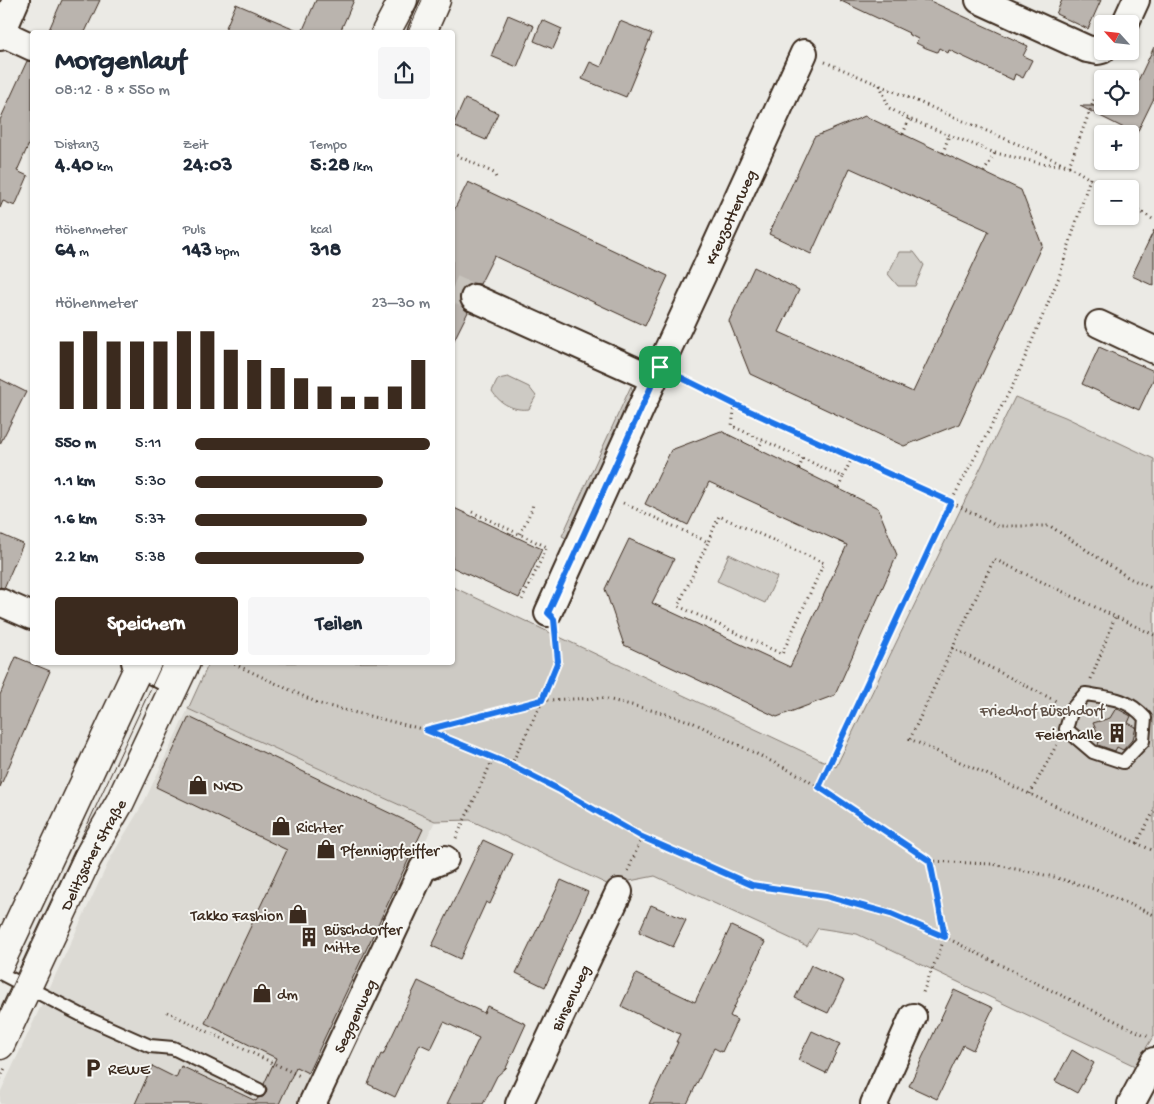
<!DOCTYPE html>
<html lang="de">
<meta charset="utf-8">
<style>
body{margin:0;font-family:"Gochi Hand",sans-serif;background:#f6f6f7;color:#1f2937;height:100vh;display:flex;flex-direction:column;font-size:19px;white-space:nowrap}
*{box-sizing:border-box;margin:0}
p{font-size:16px;color:#747a83}
.icon{flex:none;width:28px;height:28px;fill:none;stroke:currentColor;stroke-width:2;stroke-linecap:round;stroke-linejoin:round}
.map{position:relative;flex:1;overflow:hidden}
.details{position:absolute;left:30px;top:30px;width:425px;height:635px;display:flex;flex-direction:column;background:#fff;border-radius:5px;box-shadow:0 1px 4px #0004}
.details>*{flex:none}
.needle{width:32px;rotate:297deg}
.tools{position:absolute;left:1094px;top:15px;display:grid;gap:10px}
.tools a{display:grid;place-items:center;width:45px;height:45px;border-radius:5px;background:#fff;box-shadow:0 1px 4px #0004;font-size:25px}
.pin{position:absolute;display:grid;place-items:center;width:42px;height:42px;color:#fff;margin:-21px;border-radius:10px;box-shadow:0 2px 8px #0006}
.round{display:grid;place-items:center;flex:none;width:52px;height:52px;border-radius:5px;background:#f6f6f7}
.headline{display:flex;align-items:center;justify-content:space-between;height:85px;padding:0 25px}
h1{font-size:28px;font-weight:700;line-height:38px}
.metrics{display:grid;grid-template-columns:repeat(3,1fr);gap:8px;height:85px;padding:5px 25px}
.metrics div{display:grid;align-content:center}
.metrics b{font-size:21px;font-weight:700}
.metrics small{font-size:14px;font-weight:400}
.metrics p{font-size:14px}
.chart{height:140px;padding:10px 25px}
.chart p{display:flex;justify-content:space-between}
.chart svg{width:100%;height:90px;margin-top:5px;stroke:#3b2a1e;stroke-width:6}
.primary-button{display:flex;gap:10px;margin-top:auto;padding:10px 25px}
.primary-button a{flex:1;height:58px;border-radius:5px;background:#3b2a1e;color:#fff;font-size:20px;font-weight:700;line-height:58px;text-align:center}
.primary-button a+a{background:#f6f6f7;color:#1f2937}
ul{padding:0 25px;list-style:none;font-size:16px}
li{display:grid;grid-template-columns:80px 60px 1fr;align-items:center;height:38px}
li i{height:12px;border-radius:6px;background:#3b2a1e}
.map>svg:first-child{display:block}
.built{fill:#dcdad4}
.green{fill:#cdcac4;stroke:#847a71}
.building{fill:#bab4ae;stroke:#3b2a1e}
.lines{fill:none;stroke-linecap:round;stroke-linejoin:round}
.street-tunnel{stroke:#c8c4bd;stroke-width:26;stroke-dasharray:26 13;stroke-linecap:butt}
.lane-casing{stroke:#3b2a1e;stroke-width:16}
.street-casing{stroke:#3b2a1e;stroke-width:30}
.secondary-casing{stroke:#3b2a1e;stroke-width:31}
.path{stroke:#3b2a1e;stroke-width:3;stroke-dasharray:1 4;stroke-linecap:butt}
.lane{stroke:#f6f6f2;stroke-width:12}
.street{stroke:#f6f6f2;stroke-width:26}
.secondary{stroke:#f6f6f2;stroke-width:28}
.tram{stroke:#3b2a1e;stroke-width:1}
.route-casing{stroke:#fff;stroke-width:10}
.route{stroke:#1a73e8;stroke-width:6}
.labels{text-anchor:middle;stroke-width:4;stroke-linejoin:round;paint-order:stroke}
.street-label{font-size:16px;fill:#3b2a1e;stroke:#f6f6f2}
.park-label{font-size:16px;fill:#605248;stroke:#f6f6f2}
.poi-label{font-size:16px;fill:#3b2a1e;stroke:#f6f6f2;text-anchor:start}
</style>
<div class="map">
<svg width="1154" height="1104" viewBox="0 0 1154 1104">
<rect width="100%" height="100%" fill="#ebeae5"/>
<filter id="ink" filterUnits="userSpaceOnUse"><feTurbulence type="fractalNoise" baseFrequency=".02" numOctaves="2"/><feDisplacementMap in="SourceGraphic" scale="10" xChannelSelector="R" yChannelSelector="G"/><feConvolveMatrix kernelMatrix="1 2 1 2 8 2 1 2 1" color-interpolation-filters="sRGB"/></filter>
<g filter="url(#ink)">
<!-- built -->
<path class="built" d="M188,709L435,821L301,1104H0V1093L111,857L144,802Z"/>
<!-- green -->
<path class="green" d="M899,252H914L924,265L915,286H898L888,274Z
M508,377L529,387L536,396L529,409C514,411 500,404 492,391L498,379Z
M631,386L634,395L570,540L562,536Z
M1015,397L1065,417L1154,459V1035L1135,1066L857,934L818,928L807,946L655,876L609,885L470,820L435,821L188,709L209,663L452,662L453,587L836,767Z
M729,554L777,577L765,603L717,581Z"/>
<!-- building -->
<path class="building" d="M62,0H100L85,32H48Z
M316,0H354L340,32H224L236,4L302,32Z
M839,0H928L1028,46L1023,56L1032,60L1023,78L1015,74L1013,80L949,50L948,53L939,48L937,52L926,48L916,43L918,39L908,34L909,33Z
M1062,0H1101L1088,29L1056,14Z
M508,15L534,26L517,67L491,56Z
M542,20L562,29L553,49L534,41Z
M620,21L652,34L626,97L582,79L590,62L601,67Z
M1154,47V98L1130,147V131L1080,106H1130V85L1135,87Z
M27,61L32,62V137L17,171L28,176L15,206L3,201L0,208V120Z
M465,99L498,113L486,140L453,126Z
M865,116L1021,190L1042,245L959,424L904,446L750,374L729,321L754,267L799,290L779,332L913,392L989,231L850,168L811,254L769,234L814,137Z
M468,182L668,276L645,326L494,256L480,284L472,283L465,286L461,291L459,300L462,307L468,312L452,344V214Z
M1154,230V286L1132,276Z
M1099,347L1154,371V378L1139,410L1082,384Z
M0,379L26,392L0,444Z
M721,431L878,508L897,555L835,695L777,717L624,645L605,589L629,539L674,559L652,603L790,667L847,545L709,482L688,525L645,504L671,450Z
M452,507L542,549L519,598L452,567Z
M0,534L23,544L4,588L0,587Z
M16,657L50,671L0,787V695Z
M1116,708L1131,716L1128,723L1136,727L1133,739L1123,750L1117,747L1115,751L1098,745L1100,738L1093,723L1110,718Z
M189,717L423,829L308,1073L296,1067L279,1104H135L152,1066L176,1078L181,1066L256,1101L258,1098L263,1097L266,1093L267,1089L264,1084L276,1058L205,1023L287,850L156,787Z
M483,840L513,854L490,904L486,902L460,959L432,946Z
M561,880L588,892L545,987L516,973Z
M651,905L686,920L673,947L639,932Z
M731,926L765,942L730,1016L737,1020L722,1052L714,1048L687,1104H649L678,1042H676L680,1034L621,1006L636,974L695,1002Z
M811,965L844,981L828,1013L795,998Z
M418,981L484,1013L487,1006L526,1024L506,1068L497,1076L483,1104H447L479,1038L444,1022L431,1049L420,1044L395,1097L368,1084L381,1054L383,1055Z
M954,990L993,1008L973,1050L963,1045L937,1099L909,1086Z
M812,1031L840,1044L826,1073L798,1060Z
M1072,1050L1094,1063L1077,1093L1055,1081Z"/>
<g class="lines">
<!-- street-tunnel -->
<path class="street-tunnel" d="M452,288L474,298"/>
<defs>
<path id="lane" d="M1085,694C1110,698 1128,698 1145,718L1143,741L1123,762L1093,752L1066,729L1072,709Z
M0,973L89,1019L150,1046L173,1048L259,1090"/>
<g id="street">
<path d="M979,0L1087,49L1098,51L1102,50"/>
<path d="M1125,24L1136,0"/>
<path d="M0,32L32,47"/>
<path d="M0,37L16,0"/>
<path d="M474,298L654,379L548,613"/>
<path d="M1099,324L1154,350"/>
<path id="s1" d="M654,379L703,274L804,53"/>
<path d="M0,602L32,616"/>
<path d="M135,662L176,683"/>
<path id="s2" d="M312,1104L423,868L445,859"/>
<path id="s3" d="M519,1104L619,892"/>
<path d="M874,1104L913,1017"/>
<path d="M1131,1104L1154,1061"/>
</g>
<g id="secondary">
<path d="M386,32L403,0"/>
<path d="M422,32L436,0"/>
<path d="M0,963L141,662"/>
<path id="s4" d="M0,1045L87,859L120,802L186,662"/>
</g>
</defs>
<!-- lane casing -->
<use href="#lane" class="lane-casing"/>
<!-- street casing -->
<use href="#street" class="street-casing"/>
<!-- secondary casing -->
<use href="#secondary" class="secondary-casing"/>
<!-- path -->
<path class="path" d="M825,62L1069,166L1106,189
M880,85L889,108L909,119L995,153L1040,163L1069,166L1102,79
M903,134L909,119
M452,153L494,173L497,180
M943,153L949,135
M984,172L995,153
M1090,178L1059,277L1015,381L951,502L997,526H1050L1129,578L1154,589
M1130,205L1154,220
M680,377L735,404L951,502L819,787
M735,404L732,426L843,477L852,458
M758,449L763,440
M799,469L803,458
M839,488L843,477
M623,503L708,542L678,606L782,654L824,563L719,516L708,542
M472,512L547,547L522,600
M520,534L532,509L533,503
M1154,635L994,559L910,739L1154,851
M952,648L1056,701
M230,662L320,704L426,730L494,757L558,789L642,837L752,885L826,896L891,915L945,937L1042,986L1149,1037
M1091,679L1115,617
M426,730L543,700L603,698L663,713L692,722L801,776L930,861L945,937L922,995
M511,765L543,700L558,661L556,635
M1030,794L1057,744
M456,838L494,757
M1137,843L1154,811
M930,861L992,864L1054,877L1094,889L1154,915
M628,871L642,837
M167,1012L300,1076
M0,1079L5,1068"/>
<!-- lane -->
<use href="#lane" class="lane"/>
<!-- street -->
<use href="#street" class="street"/>
<!-- secondary -->
<use href="#secondary" class="secondary"/>
<!-- tram -->
<path class="tram" d="M408,32L422,0
M0,1013L163,662"/>
</g>
</g>
<g class="lines" filter="url(#ink)">
<defs>
<path id="route" d="M660,367L734,404L951,502L819,787L930,861L945,937L891,914L826,896L752,885L642,837L558,789L511,765L426,730L542,700L558,661L554,619L548,613Z"/>
</defs>
<!-- route casing -->
<use href="#route" class="route-casing"/>
<!-- route -->
<use href="#route" class="route"/>
</g>
<!-- icons -->
<defs>
<symbol id="building-bare" viewBox="-9 -9 18 18"><path d="M-4-6H4V6H1V3H-1V6H-4ZM-2.5-4.3h1.7v1.8h-1.7ZM.8-4.3h1.7v1.8H.8ZM-2.5-1h1.7V.8h-1.7ZM.8-1h1.7V.8H.8Z" fill="#3b2a1e" stroke="#f6f6f2" stroke-width="2.5" paint-order="stroke"/></symbol>
<symbol id="shop-bare" viewBox="-9 -9 18 18"><path d="M-5-2.5h2.3a2.7 3.5 0 0 1 5.4 0H5L5.5 6h-11ZM-1.5-2.5h3a1.5 2.3 0 0 0-3 0Z" fill="#3b2a1e" stroke="#f6f6f2" stroke-width="2.5" paint-order="stroke"/></symbol>
<symbol id="parking-bare" viewBox="-9 -9 18 18"><path d="M-3.5-5.5H1a3.5 3.5 0 0 1 0 7H-1V5.5H-3.5ZM-1-3.4V-.6H.8a1.4 1.4 0 0 0 0-2.8Z" fill="#3b2a1e" stroke="#f6f6f2" stroke-width="2.5" paint-order="stroke"/></symbol>
</defs>
<g fill-rule="evenodd">
<use href="#building-bare" x="1103" y="719" width="28" height="28"/>
<use href="#shop-bare" x="184" y="771" width="28" height="28"/>
<use href="#shop-bare" x="267" y="812" width="28" height="28"/>
<use href="#shop-bare" x="312" y="835" width="28" height="28"/>
<use href="#shop-bare" x="284" y="900" width="28" height="28"/>
<use href="#building-bare" x="295" y="923" width="28" height="28"/>
<use href="#shop-bare" x="248" y="979" width="28" height="28"/>
<use href="#parking-bare" x="79" y="1054" width="28" height="28"/>
</g>
<g class="labels">
<!-- street labels -->
<g class="street-label">
<text dy="6" stroke="none"><textPath href="#s1" startOffset="179">Kreuzotterweg</textPath></text>
<text dy="6" stroke="none"><textPath href="#s4" startOffset="212">Delitzscher Straße</textPath></text>
<text dy="6" stroke="none"><textPath href="#s3" startOffset="118">Binsenweg</textPath></text>
<text dy="6" stroke="none"><textPath href="#s2" startOffset="98">Seggenweg</textPath></text>
</g>
<!-- park labels -->
<g class="park-label">
<text x="1042" y="715">Friedhof Büschdorf</text>
</g>
<!-- poi labels -->
<g class="poi-label">
<text x="1102" y="739" text-anchor="end">Feierhalle</text>
<text x="213" y="791">NKD</text>
<text x="296" y="832">Richter</text>
<text x="341" y="855">Pfennigpfeiffer</text>
<text x="283" y="920" text-anchor="end">Takko Fashion</text>
<text x="324" y="934">Büschdorfer<tspan x="324" dy="18">Mitte</tspan></text>
<text x="277" y="999">dm</text>
<text x="108" y="1074">REWE</text>
</g>
</g>
</svg>
<div class="tools">
<a><svg class="needle" viewBox="-14 -14 28 28"><path d="M0-13l5 13h-10z" fill="#e53935"/><path d="M0 13l5-13h-10z" fill="#747a83"/></svg></a>
<a><svg class="icon" aria-label="locate" viewBox="0 0 24 24"><circle cx="12" cy="12" r="6"/><path d="M12 2v4M12 18v4M2 12h4M18 12h4"/></svg></a>
<a>+</a>
<a>−</a>
</div>
<div class="pin" style="left:660px;top:367px;background:#1e9e55"><svg class="icon" aria-label="arrive" viewBox="0 0 24 24"><path d="M6 21V4h12l-3 4 3 4H6"/></svg></div>
<section class="details">
<div class="headline"><div><h1>Morgenlauf</h1><p>08:12 · 8 × 550 m</p></div><a class="round"><svg class="icon" aria-label="share" viewBox="0 0 24 24"><path d="M12 15V3M7 8l5-5 5 5M5 13v7h14v-7"/></svg></a></div>
<div class="metrics">
<div><p>Distanz</p><b>4.40<small> km</small></b></div>
<div><p>Zeit</p><b>24:03</b></div>
<div><p>Tempo</p><b>5:28<small> /km</small></b></div>
</div>
<div class="metrics">
<div><p>Höhenmeter</p><b>64<small> m</small></b></div>
<div><p>Puls</p><b>143<small> bpm</small></b></div>
<div><p>kcal</p><b>318</b></div>
</div>
<div class="chart"><p><span>Höhenmeter</span>23–30 m</p>
<svg viewBox="0 0 160 44" preserveAspectRatio="none"><path d="M5 44V11M15 44V6M25 44V11M35 44V11M45 44V11M55 44V6M65 44V6M75 44V15M85 44V20M95 44V24M105 44V29M115 44V33M125 44V38M135 44V38M145 44V33M155 44V20"/></svg>
</div>
<ul>
<li><b>550 m</b>5:11<i style="width:100%"></i></li>
<li><b>1.1 km</b>5:30<i style="width:80%"></i></li>
<li><b>1.6 km</b>5:37<i style="width:73%"></i></li>
<li><b>2.2 km</b>5:38<i style="width:72%"></i></li>
</ul>
<div class="primary-button"><a>Speichern</a><a>Teilen</a></div>
</section>
</div>
